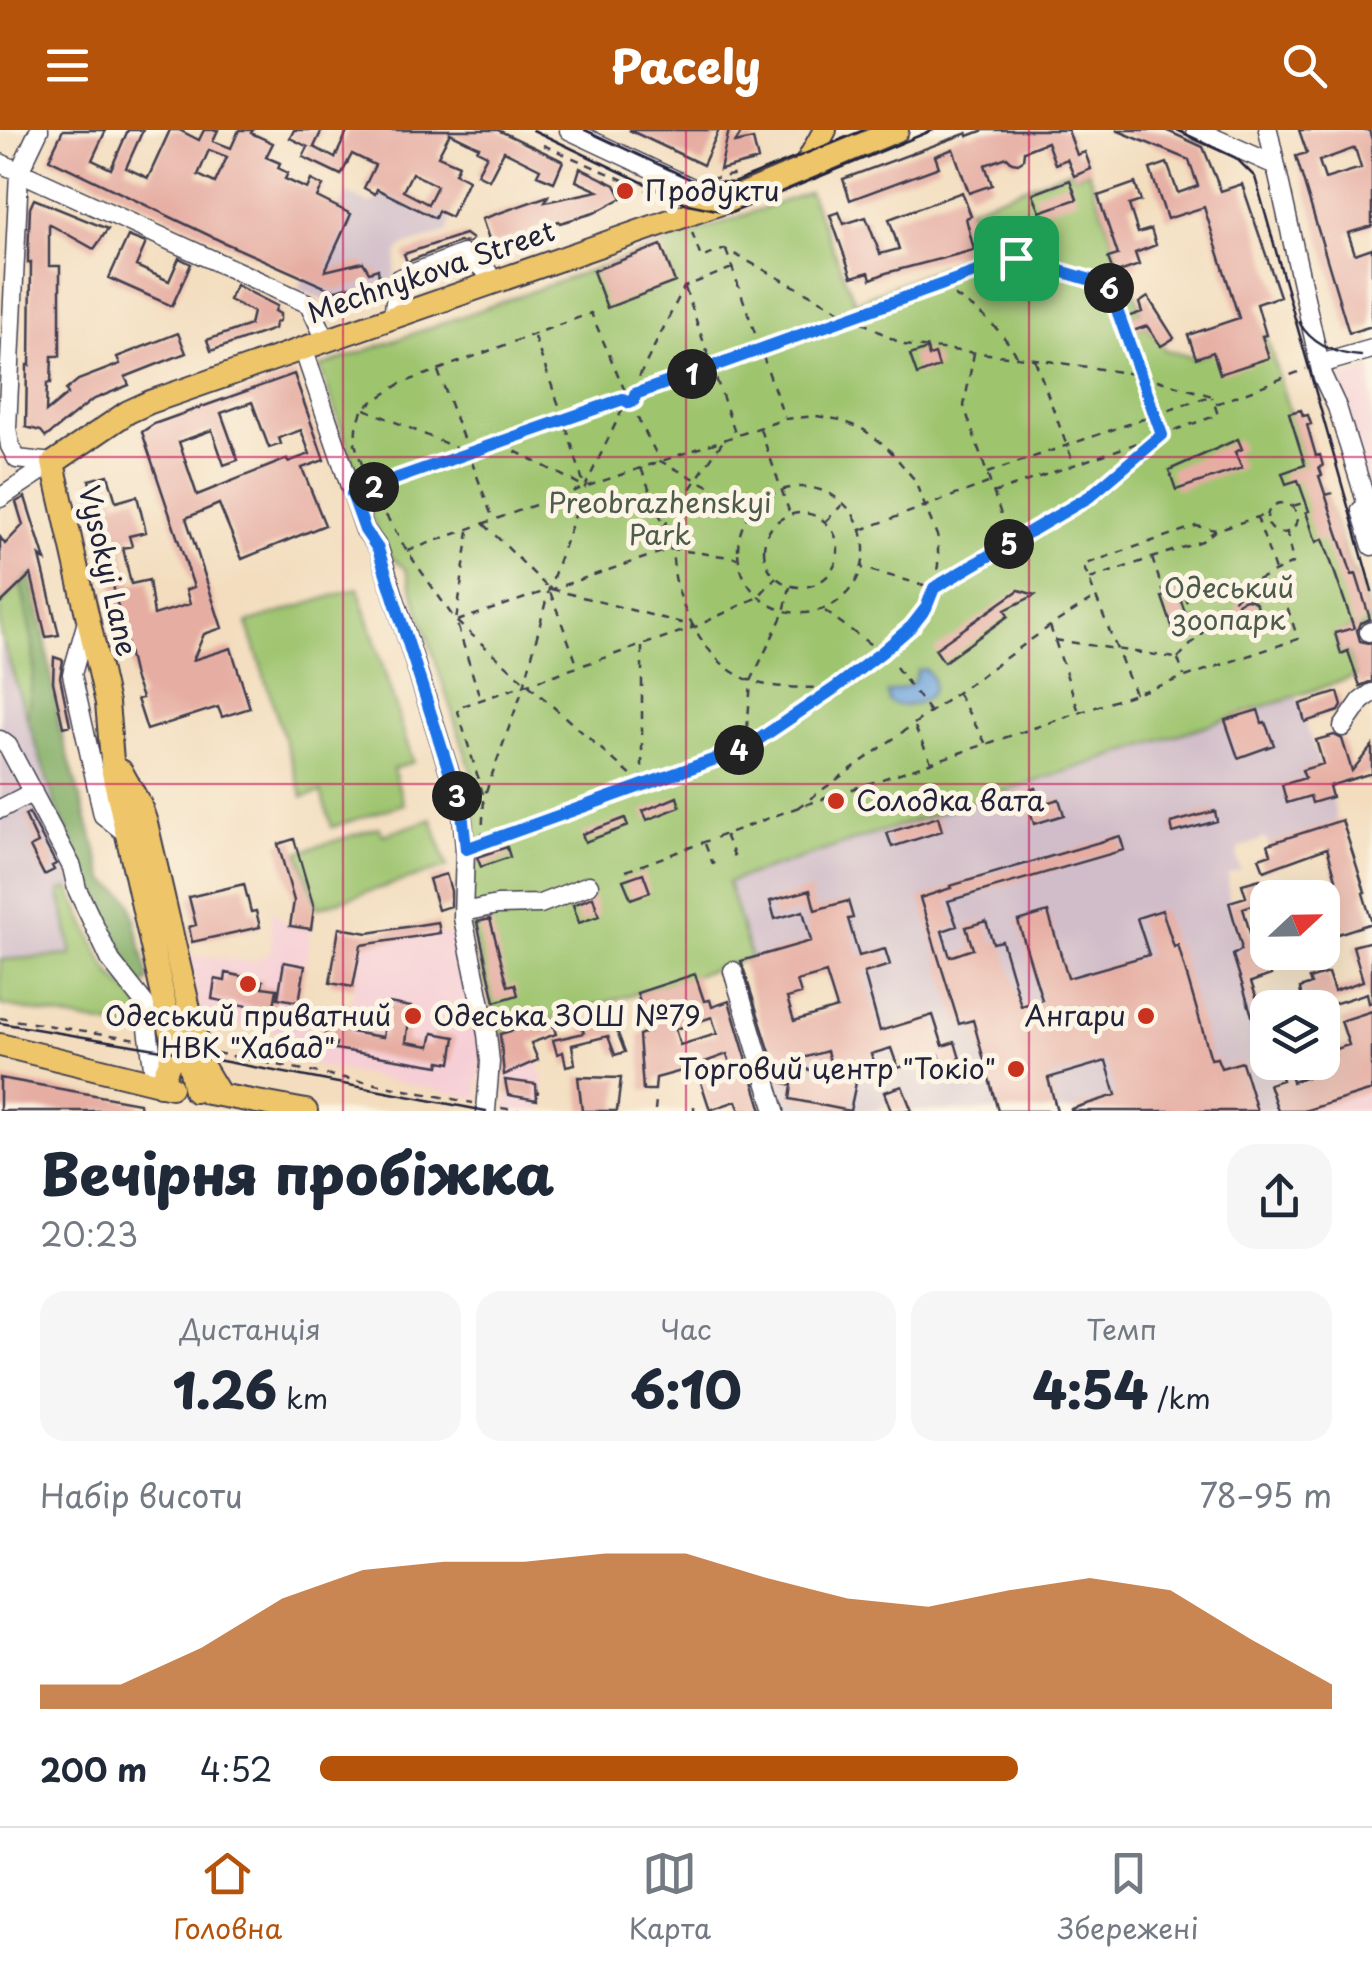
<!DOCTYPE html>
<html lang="uk">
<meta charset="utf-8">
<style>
body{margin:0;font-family:"Playpen Sans",sans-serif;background:#f6f6f7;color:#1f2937;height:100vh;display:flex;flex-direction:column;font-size:38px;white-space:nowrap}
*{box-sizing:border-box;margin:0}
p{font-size:32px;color:#747a83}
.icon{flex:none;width:55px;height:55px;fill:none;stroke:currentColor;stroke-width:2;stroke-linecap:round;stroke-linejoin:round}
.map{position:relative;height:981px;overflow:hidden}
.side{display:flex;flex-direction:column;background:#fff;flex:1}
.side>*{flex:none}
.needle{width:65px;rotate:68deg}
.buttons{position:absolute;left:1250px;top:750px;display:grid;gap:20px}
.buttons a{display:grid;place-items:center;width:90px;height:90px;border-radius:20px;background:#fff;box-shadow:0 10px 40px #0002;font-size:50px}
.pin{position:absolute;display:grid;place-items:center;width:85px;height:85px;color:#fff;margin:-42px;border-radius:20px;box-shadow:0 5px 15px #0006}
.km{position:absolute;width:50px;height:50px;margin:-25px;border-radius:50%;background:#222;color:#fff;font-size:28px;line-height:50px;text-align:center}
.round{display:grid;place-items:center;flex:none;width:105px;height:105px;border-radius:30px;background:#f6f6f7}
.headline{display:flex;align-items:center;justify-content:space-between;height:170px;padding:0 40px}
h1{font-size:55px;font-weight:800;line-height:75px}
.metrics{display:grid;grid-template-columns:repeat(3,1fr);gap:15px;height:170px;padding:10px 40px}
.metrics div{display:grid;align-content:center;border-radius:25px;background:#f6f6f7;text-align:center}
.metrics b{font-size:50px;font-weight:800}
.metrics small{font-size:28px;font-weight:400}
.metrics p{font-size:28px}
.chart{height:280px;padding:20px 40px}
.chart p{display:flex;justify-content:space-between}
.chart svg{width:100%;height:180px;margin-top:10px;fill:#b45309;opacity:.7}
ul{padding:0 40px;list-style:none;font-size:32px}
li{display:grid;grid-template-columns:160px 120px 1fr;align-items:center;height:75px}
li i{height:25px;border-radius:12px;background:#b45309}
header{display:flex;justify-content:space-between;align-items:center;height:130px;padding:0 40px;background:#b45309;color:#fff;font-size:45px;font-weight:800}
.tabs{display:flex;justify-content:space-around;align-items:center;height:140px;border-top:2px solid #e0e1e3;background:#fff;font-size:28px;color:#747a83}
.tabs a{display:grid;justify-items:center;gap:5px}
.tabs .on{color:#b45309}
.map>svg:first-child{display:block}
.built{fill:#f6cfd6}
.industrial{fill:#d1bdc9}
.green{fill:#9ec46e;stroke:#607354;stroke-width:2.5}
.forest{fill:#7eaa61;stroke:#50664e;stroke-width:2.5}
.water{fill:#70a6dd;stroke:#49648c;stroke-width:2.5}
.building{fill:#e6ada3;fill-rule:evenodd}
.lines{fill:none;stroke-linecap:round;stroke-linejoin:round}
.minor-casing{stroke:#413e4f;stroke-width:21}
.major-casing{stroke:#413e4f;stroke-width:26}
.path{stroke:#413e4f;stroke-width:2.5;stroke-dasharray:8 8;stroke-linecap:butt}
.minor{stroke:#fff;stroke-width:18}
.major{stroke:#eec569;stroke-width:22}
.tram{stroke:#22223b;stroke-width:2.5}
.route-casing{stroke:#fff;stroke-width:20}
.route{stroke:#1a73e8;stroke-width:12}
.grid{fill:none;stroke:#c2185b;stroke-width:2.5;stroke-opacity:0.55}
.poi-dot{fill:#c8321e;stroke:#fcf5e5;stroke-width:4}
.labels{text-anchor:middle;stroke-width:10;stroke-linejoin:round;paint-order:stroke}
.poi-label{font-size:28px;fill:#22223b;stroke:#fcf5e5;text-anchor:start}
.street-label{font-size:28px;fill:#22223b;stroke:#fcf5e5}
.park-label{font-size:28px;fill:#4d5b4d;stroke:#fcf5e5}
</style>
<header><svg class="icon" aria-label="menu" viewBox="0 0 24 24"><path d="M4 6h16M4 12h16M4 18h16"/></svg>Pacely<svg class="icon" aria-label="search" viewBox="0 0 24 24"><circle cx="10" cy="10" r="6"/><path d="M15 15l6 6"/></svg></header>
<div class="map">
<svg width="1372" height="981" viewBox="0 0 1372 981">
<rect width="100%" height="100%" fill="#fcf5e5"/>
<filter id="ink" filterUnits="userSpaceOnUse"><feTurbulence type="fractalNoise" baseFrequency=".01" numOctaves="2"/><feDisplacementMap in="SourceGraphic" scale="20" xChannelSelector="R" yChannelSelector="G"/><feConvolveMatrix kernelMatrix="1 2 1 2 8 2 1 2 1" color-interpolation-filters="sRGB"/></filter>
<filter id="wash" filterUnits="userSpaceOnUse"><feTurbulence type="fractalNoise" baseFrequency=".0048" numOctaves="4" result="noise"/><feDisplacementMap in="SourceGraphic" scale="40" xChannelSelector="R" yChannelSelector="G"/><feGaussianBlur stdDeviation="2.25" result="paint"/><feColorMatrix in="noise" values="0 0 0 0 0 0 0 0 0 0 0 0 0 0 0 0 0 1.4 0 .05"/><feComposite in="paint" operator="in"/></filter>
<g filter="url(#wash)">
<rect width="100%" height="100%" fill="#f3ddbe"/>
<!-- built -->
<path class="built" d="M1372,240V383L1335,260L1342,247Z
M271,781L290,796L311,799L298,878L348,887L361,815L440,803L458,807L481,913L479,969L290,930L293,905L203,892L188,825L253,832L271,821Z
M529,896L530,910L543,949L542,981H506L508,965L500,922V905Z
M1372,908V978L1362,981H1300L1286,933L1322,932L1323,923Z"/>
<!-- industrial -->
<path class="industrial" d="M347,63L370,74L386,64L434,87L438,81L451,87L448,102L402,117L398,122L392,159L356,172L325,170L298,159Z
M0,503L56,677L90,752L60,761L72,826L0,830Z
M1297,565L1319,635L1302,640L1305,648L1282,655L1287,672L1310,666L1313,673L1332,667L1337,691L1268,714L1265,708L1239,719L1237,727L1241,740L1228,744L1229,772L1241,814V820L1234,826L1266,929L1268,932L1276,933L1282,950L1269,954L1278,981H1057L1027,874L993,884L995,892L975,898L998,981H892L888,974L874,981H776L764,940L863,910L832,805L751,828L728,752Z"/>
<!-- green -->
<path class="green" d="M1071,40L1074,46L1088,41L1118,125L1108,129L1118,156H1132L1142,182L1128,187L1132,201L1147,196L1165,220L1195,228L1266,205L1313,359L1322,357L1352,444H1356L1372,494L1355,501L1353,498L1335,504L1341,523L1348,521L1357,546L728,752L751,828L500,905L467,781L469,755L476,726L474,650L406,440L383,419L320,237L809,62L855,172L984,119L969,78Z
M21,454L33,515L34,539L27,588L0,503V474Z
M358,458L413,632L393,639L404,674L332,697L321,662L303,667L247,493Z
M432,689L447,737L317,778L299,722L379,697L383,705Z
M69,758L103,832L112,846L140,874V901L0,875V830L72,825L60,761Z"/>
<!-- forest -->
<path class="forest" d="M31,444L45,508L59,596L105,750L126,766L131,773L149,851L146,854H141L134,846L56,677L27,588L34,539L33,515L21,454Z"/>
<!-- water -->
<path class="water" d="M925,539C950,563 912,584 889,572L887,563L909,556L913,553L918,540Z"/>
<g id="blocks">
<!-- building -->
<path class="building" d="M63,0H106L92,30L111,39L128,0H143L126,38L148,48L170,0H179L199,10L204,0H218L213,11L231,18L239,0H253L251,3L273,13L266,27L280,33L278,38L288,43L285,49L307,59L311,50L323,56L317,67L351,84L325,141L363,132L369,142L378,139L379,149L336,160L329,159L225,113L49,29ZM209,20L227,27L215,53L198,45Z
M294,0H322L314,17L335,28L348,0H498L563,31L554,52L537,45L540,39L504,21L489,50L477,44L487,25L477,20L479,17L450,3L438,26L459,35L455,43L468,50L451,87L438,81L435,88L377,59L375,64L364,58L375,35L352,24L341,45L303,27L308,17L290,8ZM412,43L437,56L428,74L403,61Z
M629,0H719L703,35Z
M729,0H743L735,13L753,9L758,30L720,40Z
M984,0H1068L1077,25L1085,22L1091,39L1074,46L1067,29L1055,34L1047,12L1024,21L1023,30L1018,33L1012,32L1007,27L985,35L992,55L969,63L953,19L935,26L939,37L850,70L843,49L967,3L968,6Z
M1116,0H1165L1172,3L1203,17L1221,61L1242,54L1280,166L1257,174L1266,205L1262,206L1269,228L1220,244L1213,222L1196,228L1188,205L1239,188L1204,77L1167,89L1150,39L1167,33L1178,63L1198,56L1189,30Z
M1299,0H1369L1372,10V96L1348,103L1355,124L1372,118V196L1349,203L1296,26L1307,23ZM1355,18L1361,38L1325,49L1319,31Z
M580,38L615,55L622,68L594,83L560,93L559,91L491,115L482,89L548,66L545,72L598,61L576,51Z
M1070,50L1077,69L1040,82L1033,64Z
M1135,53L1141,71L1129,75L1138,103L1151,99L1156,115L1135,123L1139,135L1114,144L1108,128L1118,125L1098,66Z
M962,62L971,86L966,88L974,120L886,143L871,149L869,142L852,147L830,85L839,82L844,94L866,87L880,124L899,119L889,89Z
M34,69L108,99L94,119L49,94V136H60V226H52L51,253H47L46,282L68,264L66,260L78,250L120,234L117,227L178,203L186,223L125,247L129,255L92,270L46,307L41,301L26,297L27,235H30L31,132L28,133V125L30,78Z
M465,104L472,109L469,113L459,112L407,132L404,124Z
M128,106L146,113L136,136L169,151L179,128L191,134L172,176L109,148Z
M661,115L675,152L607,178L593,141Z
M236,155L277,176L275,181L280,184V190L275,194L274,199L211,221L207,210L250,195L253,182L229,170Z
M1148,167L1174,208L1161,216L1147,196L1133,201L1127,187L1142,182L1139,173Z
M927,219L929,226L935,224L939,237L917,245L910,225Z
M294,244L324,330L302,338L325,395L242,429L219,374L186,388L222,498L204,504L193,530L231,518L250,578L222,587L218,577L147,600L137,569L142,568L134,547L89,350L108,345L116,372L137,366L146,402L129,406L132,416L123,418L131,454L149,450L154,485L190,474L186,460L194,457L142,302L154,294ZM252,272L269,318L281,314L279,308L301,300L310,324L288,332L287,329L197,365L179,312L212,300L224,335L238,330L221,283Z
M1301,280L1303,286L1308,285L1311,294L1307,295L1316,326L1320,325L1323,336L1319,337L1322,345L1319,346L1352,445L1356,444L1370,489L1360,493L1357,500L1360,511L1372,514V551L1360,556L1348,521L1341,524L1335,503L1354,498L1323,409L1316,412L1306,382L1309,381L1298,350L1286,354L1282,343L1305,335L1289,283Z
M1238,309L1242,319L1235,322L1242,338L1176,360L1169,340Z
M25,367L45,430L40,426L59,505L46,507L31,444L0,474V407L5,414L23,395L16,372Z
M1019,460L1035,465L1005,480L1008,486L944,532L935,519Z
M1178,462L1189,494L1173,499L1162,467Z
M1236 480a11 11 0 1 1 22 0a11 11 0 1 1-22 0Z
M54,527L63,530L60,547L70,595L63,597L53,552Z
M1338,562L1342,576L1339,581L1305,592L1300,574Z
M1258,580L1262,593L1265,592L1274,615L1238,628L1225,590Z
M1334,605L1342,609L1352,641L1372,616V643L1329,656L1332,667L1312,673L1310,666L1287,673L1282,655L1305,648L1302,640L1323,634L1316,610Z
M1036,658L1042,674L1059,669L1064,685L1034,694L1027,670L997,679L994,670Z
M677,667L680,677L647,690L643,681Z
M1215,681L1217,691L1173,703L1171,693Z
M29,683L56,734L52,736L54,740L44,745L30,717L38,713L25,685Z
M938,687L942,701L892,717L887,703Z
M625,688L628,696L585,712L582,704Z
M1342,690L1365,762L1363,763L1372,793L1322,809V768H1319L1316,758L1336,749L1327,718L1264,741L1259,728L1271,724L1268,714Z
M1120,706L1124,720L948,771L957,796L942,801L950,827L973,819L966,797L986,791L993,813L1002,811L1021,876L1042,870L1018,791L1048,782L1068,848L1149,825L1137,788L1162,780L1174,817L1178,815L1211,929L1217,928L1221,938L1242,932L1257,981H1071V979L1116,965L1106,931L1048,948L1057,981H998L973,890L959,894L920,768L951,758L950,756Z
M294,709L314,778L311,799L290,796L294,771L278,714Z
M507,717L510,727L481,737L477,727Z
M643,743L650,762L631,769L623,750Z
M446,744L451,761V776L438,780L429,749Z
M1260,749L1267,770L1243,778L1256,824L1266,821L1270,836H1268L1271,845L1251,852L1262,884L1268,882V927H1265L1233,825L1241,820V815L1229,772L1246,767L1242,754Z
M244,754L251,782L256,781L260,797L192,812L189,797L196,795L189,767Z
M810,760L815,780L848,771L853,788L848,789L859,826L885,819L890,835L864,843L880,901L933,885L943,916L955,912L963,939L946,944L939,925L898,938L891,918L871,924L876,937L858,943L850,981L790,969L792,955L779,951L741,831L811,811L803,781L775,789L770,771ZM826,843L837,878L794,891L787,868L801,864L797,851ZM827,921L834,945L782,934Z
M593,767L599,786L579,793L573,775Z
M490,789L508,856L515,854L518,865L495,872L477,792Z
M438,792L440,803L361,815L353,857L330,853L339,798L368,803Z
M1372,811V872L1369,873L1367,863L1321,878H1303L1300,858L1311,854L1309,849L1328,843L1334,861L1363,851L1353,816Z
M284,832L305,836L299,872L278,868Z
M226,843L263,851L262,857L277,859L273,881L212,869L215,849L225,851Z
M695,844L704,871L710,870L712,877L729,871L762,981H740L736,971L710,980L696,937L656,948L655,960H643L639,905L649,901L637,863ZM712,887L717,904L680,915L675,899ZM727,924L733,942L711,949L705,932Z
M389,873L411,877L406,912L430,916L433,903L455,907L451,933L440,931L439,936L335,919L336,913L324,911L328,884L352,888L350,902L383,907Z
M1372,881V960L1304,981H1278L1269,954L1282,950L1276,932H1286L1292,952L1312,946L1308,932H1322V923L1349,915L1341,891Z
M610,883L625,922L615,925L608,906L572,915L575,934L566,936L563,922L557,924L553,910L584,903L581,895L602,889L601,886Z
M551,889L556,904L531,913L538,930L504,945L500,904Z
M578,947L621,948L617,981H582Z
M0,948L139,973L140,981H0Z
M505,950L536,954L537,970L508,965Z
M902,956L912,981H891L884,962Z"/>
</g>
</g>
<g filter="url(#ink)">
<use href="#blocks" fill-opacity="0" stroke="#413e4f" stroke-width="2.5"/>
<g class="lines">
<defs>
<path id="minor" d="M39,0L19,42L7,298L10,316L17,329L53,333
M569,0L697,60L727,71
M1196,0L1275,35
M1268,0L1322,245L1337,277L1372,391
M0,33L309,174L326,210
M393,187L398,149L463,124L488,142
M303,218L365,400L379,419L462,682L465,719L463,788L487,904L490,932L486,981
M1320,234L1372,219
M0,368L53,333
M1361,380L1372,416
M88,488L72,544L103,685L127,704
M1369,502L1372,501
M1343,597L1361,571L1372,563
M0,610L8,616L72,737L77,759L111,831L145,874L155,953
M0,679L33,662
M463,782L497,775L540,774L589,755
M733,841L775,981"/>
<path id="major" d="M804,38L825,0
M121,641L140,675L146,693L202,935L220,965
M182,897L195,961
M0,915L171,957
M160,955L171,929L174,915L113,642L107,573L53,333L128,282L150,272L727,71L897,0
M208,963L306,981"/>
</defs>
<!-- minor casing -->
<use href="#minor" class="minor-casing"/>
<!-- major casing -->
<use href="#major" class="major-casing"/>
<!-- path -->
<path class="path" d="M543,15L672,71
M710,49L738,44
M692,102L701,128L725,119L904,215L1035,229L1140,245L1212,266
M726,120L784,287
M941,157C977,180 994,190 1018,227
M685,158L736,306
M534,207L564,289L584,355
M974,223L964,276L1010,411
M1035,230L1074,335
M438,241L493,389
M622 266a7 7 0 1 1 14 0a7 7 0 1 1-14 0Z
M625,261L591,183L400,254L363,278L356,298L355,314L370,358L407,421L456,491L642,655
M632,261L684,157L732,138
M635,264L1016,128L1108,155L1162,305L1089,367L934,458L862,438
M630,273L660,331L752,378
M1216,274L1306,239
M365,279L468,323
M760,299L789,381
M501,314L583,356
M641,338C651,364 663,390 671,417C674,429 673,443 677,455C686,491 712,537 749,550C774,560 807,557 833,558
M987,343L1210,266
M738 420a63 63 0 1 1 126 0a63 63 0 1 1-126 0Z
M365,360L623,269
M993,363L1218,285L1212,267
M1325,365L1333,363
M1267 388a15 15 0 1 1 30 0a15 15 0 1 1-30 0Z
M1293,376L1306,372
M764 420a37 37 0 1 1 74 0a37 37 0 1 1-74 0Z
M826,391L842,375
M484,394L549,459L577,534
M663,398L723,311
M861,400L988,353
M469,401L456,491L480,568
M407,421L585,357L785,289L816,286L841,290L864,300L886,316L914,349L938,408V435L934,458L926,477L912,496L882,522L835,558L746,617L481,713
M1152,428L1163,461L1181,455L1198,505
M1090,449L1202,411L1216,400L1268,384
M551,459L693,496
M825,481L889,528
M457,491L671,419L737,428
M1050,496L1079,582
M1055,510L1176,528
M1178,528L1249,454L1293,433L1287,403
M1178,529L1184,546
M896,537L930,582
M958,564L986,614
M1135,564L1083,435L1196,396L1216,400
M915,597L932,634
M746,615L751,551L784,482L790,457
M642,653V516
M483,664L457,578L695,497L758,467L776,447
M797,678L1050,496L1096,467
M725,705L734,725L728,728
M482,710L484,667L525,553L549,459L585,357L626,272
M705,714L713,734L717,732
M626,741L796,678L1298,509L1257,387
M0,888L137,909
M216,923L473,973
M536,962L539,963
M501,978L520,981
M655,980L656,970
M694,981V976"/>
<!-- minor -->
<use href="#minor" class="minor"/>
<!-- major -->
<use href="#major" class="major"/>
<!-- tram -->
<path class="tram" d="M533,0L688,74L731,83L933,0
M585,0L692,50L733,53L864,0
M1177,0L1236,28L1255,47L1372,461
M1299,192C1312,215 1335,224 1361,226
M0,893L174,922L486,981"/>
</g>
</g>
<g class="lines" filter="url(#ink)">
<defs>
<path id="route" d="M1016,128L1108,155L1162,305L1089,367L934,458L926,478L912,496L882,522L835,558L746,618L466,719L462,682L420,550L378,419L365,400L352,364L623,269L630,273L634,271L635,264Z"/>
</defs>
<!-- route casing -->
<use href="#route" class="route-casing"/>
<!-- route -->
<use href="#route" class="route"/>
</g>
<!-- grid -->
<path class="grid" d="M343,0V981M686,0V981M1029,0V981M0,327H1372M0,654H1372"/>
<!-- markers -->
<g class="poi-dot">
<circle cx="625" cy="61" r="10"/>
<circle cx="836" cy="671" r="10"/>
<circle cx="248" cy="854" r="10"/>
<circle cx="413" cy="886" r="10"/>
<circle cx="1146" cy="886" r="10"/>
<circle cx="1016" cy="939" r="10"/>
</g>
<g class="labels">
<!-- poi labels -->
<g class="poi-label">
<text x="645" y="71">Продукти</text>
<text x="856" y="681">Солодка вата</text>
<text x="248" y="896" text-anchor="middle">Одеський приватний<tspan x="248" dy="32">НВК "Хабад"</tspan></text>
<text x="433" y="896">Одеська ЗОШ №79</text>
<text x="1126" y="896" text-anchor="end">Ангари</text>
<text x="996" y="949" text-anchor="end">Торговий центр "Токіо"</text>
</g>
<!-- street labels -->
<g class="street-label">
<text transform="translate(431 142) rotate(-19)" y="10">Mechnykova Street</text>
<text transform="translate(108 441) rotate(77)" y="10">Vysokyi Lane</text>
</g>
<!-- park labels -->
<g class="park-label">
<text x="660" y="383">Preobrazhenskyi<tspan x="660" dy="32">Park</tspan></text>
<text x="1229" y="468">Одеський<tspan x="1229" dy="32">зоопарк</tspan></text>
</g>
</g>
</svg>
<div class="buttons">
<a><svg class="needle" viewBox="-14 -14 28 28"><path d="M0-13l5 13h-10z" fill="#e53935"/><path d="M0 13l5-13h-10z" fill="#747a83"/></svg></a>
<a><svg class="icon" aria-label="layers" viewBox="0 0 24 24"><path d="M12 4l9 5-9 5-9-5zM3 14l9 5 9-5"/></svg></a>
</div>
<div class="pin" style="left:1016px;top:128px;background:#1e9e55"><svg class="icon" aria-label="arrive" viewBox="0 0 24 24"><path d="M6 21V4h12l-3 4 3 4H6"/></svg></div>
<b class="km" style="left:692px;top:244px">1</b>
<b class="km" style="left:374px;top:357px">2</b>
<b class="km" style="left:457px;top:666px">3</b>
<b class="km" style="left:739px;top:620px">4</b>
<b class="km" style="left:1009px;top:414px">5</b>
<b class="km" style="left:1109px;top:158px">6</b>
</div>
<section class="side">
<div class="headline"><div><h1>Вечірня пробіжка</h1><p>20:23</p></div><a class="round"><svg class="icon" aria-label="share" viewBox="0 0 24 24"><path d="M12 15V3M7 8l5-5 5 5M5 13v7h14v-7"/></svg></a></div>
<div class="metrics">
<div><p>Дистанція</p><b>1.26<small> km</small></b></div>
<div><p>Час</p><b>6:10</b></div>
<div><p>Темп</p><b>4:54<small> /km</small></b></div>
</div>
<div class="chart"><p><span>Набір висоти</span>78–95 m</p>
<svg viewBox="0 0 160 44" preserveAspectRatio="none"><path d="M0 44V38L10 38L20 29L30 17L40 10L50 8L60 8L70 6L80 6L90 12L100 17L110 19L120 15L130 12L140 15L150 27L160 38V44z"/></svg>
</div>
<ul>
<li><b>200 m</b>4:52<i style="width:69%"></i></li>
</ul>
</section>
<nav class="tabs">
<a class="on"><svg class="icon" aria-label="home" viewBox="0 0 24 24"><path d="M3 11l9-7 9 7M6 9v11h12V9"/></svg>Головна</a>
<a><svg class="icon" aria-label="map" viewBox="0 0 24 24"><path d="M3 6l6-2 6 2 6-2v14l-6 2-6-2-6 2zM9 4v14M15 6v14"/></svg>Карта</a>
<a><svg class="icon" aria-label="saved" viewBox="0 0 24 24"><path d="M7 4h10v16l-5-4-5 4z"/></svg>Збережені</a>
</nav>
